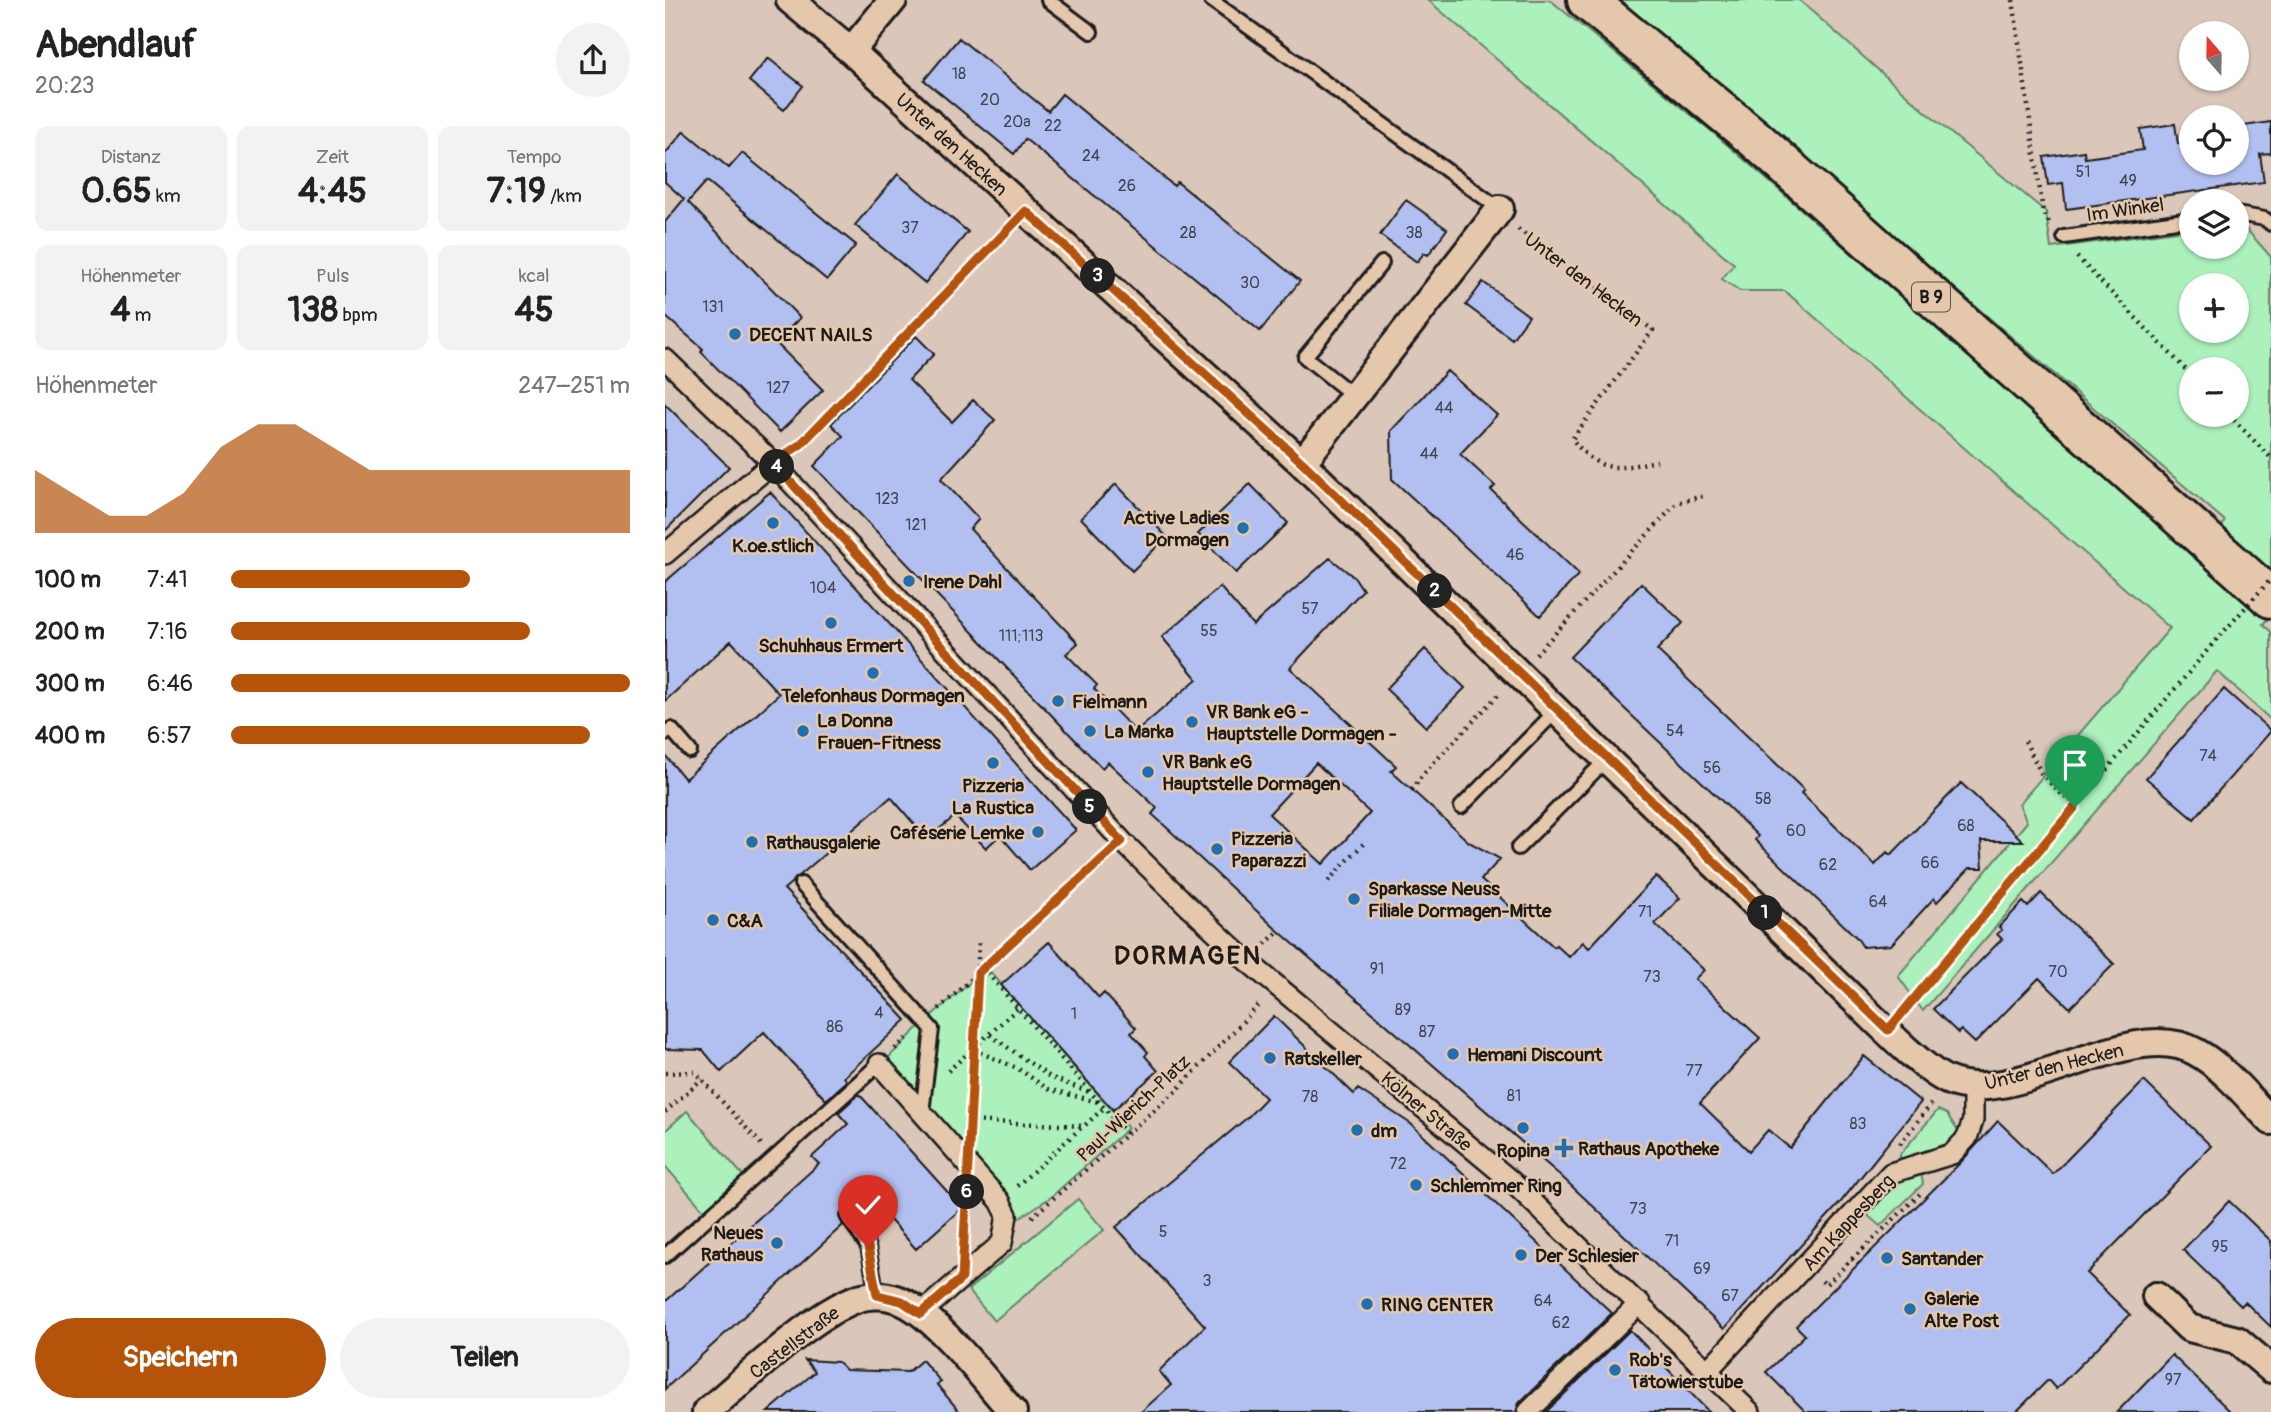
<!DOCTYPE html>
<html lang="de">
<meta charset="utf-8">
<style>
body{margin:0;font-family:Pangolin,sans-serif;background:#f2f2f2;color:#222;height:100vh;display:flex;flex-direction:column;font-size:26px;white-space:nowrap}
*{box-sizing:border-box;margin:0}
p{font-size:23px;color:#767676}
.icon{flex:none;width:38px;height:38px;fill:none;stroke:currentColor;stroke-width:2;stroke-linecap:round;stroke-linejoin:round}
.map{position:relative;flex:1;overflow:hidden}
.side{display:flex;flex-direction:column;background:#fff;width:665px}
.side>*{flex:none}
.needle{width:46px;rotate:340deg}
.buttons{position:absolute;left:1514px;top:21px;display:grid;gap:14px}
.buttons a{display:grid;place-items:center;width:70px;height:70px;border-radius:50%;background:#fff;box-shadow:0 2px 5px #0004;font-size:35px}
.pin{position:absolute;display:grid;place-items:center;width:60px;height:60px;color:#fff;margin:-72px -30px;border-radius:50% 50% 50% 0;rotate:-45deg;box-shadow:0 0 7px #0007}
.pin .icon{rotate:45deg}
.km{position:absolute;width:35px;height:35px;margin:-18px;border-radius:50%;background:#222;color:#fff;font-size:19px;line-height:35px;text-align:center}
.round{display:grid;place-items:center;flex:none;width:74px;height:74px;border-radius:37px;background:#f2f2f2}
.head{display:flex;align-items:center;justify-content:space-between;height:119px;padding:0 35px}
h1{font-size:38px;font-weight:700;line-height:52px}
.figures{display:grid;grid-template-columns:repeat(3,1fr);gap:10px;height:119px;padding:7px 35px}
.figures div{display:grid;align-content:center;border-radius:14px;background:#f2f2f2;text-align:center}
.figures b{font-size:35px;font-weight:700}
.figures small{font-size:19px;font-weight:400}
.figures p{font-size:19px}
.chart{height:196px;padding:14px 35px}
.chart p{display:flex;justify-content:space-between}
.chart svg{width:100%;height:126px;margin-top:7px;fill:#b45309;opacity:.7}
.action{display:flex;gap:14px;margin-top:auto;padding:14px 35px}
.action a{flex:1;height:80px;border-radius:42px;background:#b45309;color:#fff;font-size:28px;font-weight:700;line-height:80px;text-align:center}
.action a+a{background:#f2f2f2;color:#222}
ul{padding:0 35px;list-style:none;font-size:23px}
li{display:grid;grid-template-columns:112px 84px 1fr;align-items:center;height:52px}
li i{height:18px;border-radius:9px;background:#b45309}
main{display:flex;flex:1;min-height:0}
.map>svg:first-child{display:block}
.green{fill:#acf1bc;stroke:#64866c;stroke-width:2;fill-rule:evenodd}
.building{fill:#b1c0f0;stroke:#1c1c1c;stroke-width:2;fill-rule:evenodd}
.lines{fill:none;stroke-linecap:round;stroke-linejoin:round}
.service-casing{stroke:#1c1c1c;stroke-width:18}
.pedestrian-casing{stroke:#1c1c1c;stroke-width:24}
.minor-casing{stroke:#1c1c1c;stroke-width:32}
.primary-casing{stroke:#1c1c1c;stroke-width:44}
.path{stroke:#1c1c1c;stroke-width:4.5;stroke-dasharray:2 5;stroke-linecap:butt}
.service{stroke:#e5c8ac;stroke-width:12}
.pedestrian{stroke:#e5c8ac;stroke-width:19}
.minor{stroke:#e5c8ac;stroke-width:26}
.primary{stroke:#e5c8ac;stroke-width:38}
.path-bridge{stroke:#1c1c1c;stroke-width:4.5;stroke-dasharray:2 5;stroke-linecap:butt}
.route-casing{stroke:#fff;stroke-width:14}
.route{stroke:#b45309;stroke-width:9}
.poi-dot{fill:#1f6fb2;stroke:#e5c8ac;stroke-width:2.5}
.labels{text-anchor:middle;stroke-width:5;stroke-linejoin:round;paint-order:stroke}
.number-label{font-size:16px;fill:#414551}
.shield{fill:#e5c8ac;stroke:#585047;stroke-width:2}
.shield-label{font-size:18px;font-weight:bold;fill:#1c1c1c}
.street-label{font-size:19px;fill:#1c1c1c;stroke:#e5c8ac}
.poi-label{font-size:19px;font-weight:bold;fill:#1c1c1c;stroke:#e5c8ac;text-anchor:start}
.district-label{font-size:26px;font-weight:bold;letter-spacing:2px;fill:#1c1c1c;stroke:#e5c8ac}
</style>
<main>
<section class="side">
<div class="head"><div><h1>Abendlauf</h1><p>20:23</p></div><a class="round"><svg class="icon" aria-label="share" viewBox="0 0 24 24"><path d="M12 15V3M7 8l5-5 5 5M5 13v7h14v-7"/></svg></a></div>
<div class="figures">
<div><p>Distanz</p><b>0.65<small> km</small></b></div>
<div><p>Zeit</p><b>4:45</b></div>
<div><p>Tempo</p><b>7:19<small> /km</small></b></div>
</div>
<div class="figures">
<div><p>Höhenmeter</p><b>4<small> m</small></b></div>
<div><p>Puls</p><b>138<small> bpm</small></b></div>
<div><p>kcal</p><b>45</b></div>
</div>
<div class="chart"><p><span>Höhenmeter</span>247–251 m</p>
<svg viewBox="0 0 160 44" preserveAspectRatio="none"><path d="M0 44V22L10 30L20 38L30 38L40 30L50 14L60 6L70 6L80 14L90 22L100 22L110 22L120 22L130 22L140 22L150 22L160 22V44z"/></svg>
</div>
<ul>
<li><b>100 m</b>7:41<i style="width:60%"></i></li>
<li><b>200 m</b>7:16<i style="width:75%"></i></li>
<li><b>300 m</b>6:46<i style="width:100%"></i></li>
<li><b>400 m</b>6:57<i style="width:90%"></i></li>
</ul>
<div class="action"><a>Speichern</a><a>Teilen</a></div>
</section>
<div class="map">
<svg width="1606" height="1412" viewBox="0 0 1606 1412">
<rect width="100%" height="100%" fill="#dbc6ba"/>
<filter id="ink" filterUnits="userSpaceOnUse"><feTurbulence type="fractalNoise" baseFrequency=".0143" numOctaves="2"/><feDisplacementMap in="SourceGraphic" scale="14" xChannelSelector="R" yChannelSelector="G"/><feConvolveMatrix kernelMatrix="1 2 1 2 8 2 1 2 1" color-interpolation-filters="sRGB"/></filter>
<g filter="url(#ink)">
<!-- green -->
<path class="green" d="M763,0H885L1051,135L1534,557L1560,521L955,0H1134L1270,120L1381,212L1386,248L1526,229V247H1572V223L1575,222L1606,257V615L1598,624L1606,632V720L1552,671L1258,1011L1233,976L1362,822L1354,804L1505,628L1120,291H1075L1057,279L1069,264ZM1526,285H1572V331H1526ZM1526,369H1572V415H1526Z
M322,968L463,1128L386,1197L354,1218L218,1063L260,1021Z
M1273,1110L1282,1114L1294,1133L1280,1149L1235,1159V1154Z
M22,1111L80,1178L41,1213L0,1166V1131Z
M1256,1173L1258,1184L1215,1226L1201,1214L1229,1180Z
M413,1199L439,1230L329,1321L303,1290Z"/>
<!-- building -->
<path class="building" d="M294,38L383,111L397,94L509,186L512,182L635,281L595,331L360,139L349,154L259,80Z
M103,58L138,86L119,110L84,81Z
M1606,122V153L1595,154L1599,182L1401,209L1398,183L1383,185L1379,157L1419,151L1420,158L1478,150L1475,129L1510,124L1513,144L1526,143V163H1572V127Z
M19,131L64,168L77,153L191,245L162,280L42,181L23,202L135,318L110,342L158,390L115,432L36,352L38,349L0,316V222L19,199L0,182V154Z
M233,174L303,232L260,283L190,225Z
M741,200L782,229L763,255L759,253L752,262L715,235Z
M818,282L864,316L847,339L801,305Z
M251,336L269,354L244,380L287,422L308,400L330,420L276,479L314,519L305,529L413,643L401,654L432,685L429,689L471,732L532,679L497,637L555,587L588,625L665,558L690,578L698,590L625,668L731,766L726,771L804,842L835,859L816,880L889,947L891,945L904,957L918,942L924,948L991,876L1015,898L990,924L1039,970L1030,979L1095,1038L1035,1103L1084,1151L1103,1130L1125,1148L1199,1056L1256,1102L1175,1203L1059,1329L897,1177L609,927L487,814L492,808L443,762L437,768L149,466L178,436L166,424ZM651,763L705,813L658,864L604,814Z
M782,371L832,415L795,454L830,486L826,490L914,574L875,616L727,479L726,431Z
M0,404L64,467L0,531Z
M451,484L502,537L467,571L416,518Z
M585,484L623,523L571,573L533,534Z
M105,492L411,830L365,870L335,835L321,848L290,816L262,839L226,797L119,889L241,1020L179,1077L182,1081L161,1100L99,1032L56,1072L38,1050L0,1049V755L20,779L114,694L66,641L0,701V582Z
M976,583L1018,623L992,650L1139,790L1136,793L1210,865L1222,852L1226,855L1296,783L1358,841H1316L1318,868H1305L1272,902L1269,898L1226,945L1198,947L1192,938L1090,840L1093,836L1059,803L905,657Z
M760,649L800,688L761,727L721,689Z
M1559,689L1606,731L1529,819L1481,778Z
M1376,893L1449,964L1405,1008L1374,978L1310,1043L1296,1030L1293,1033L1268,1009L1337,939L1332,934L1337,930L1334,927L1358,902L1363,907Z
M384,942L434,998L439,993L471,1028L466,1033L483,1052L480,1056L493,1071L448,1110L336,985Z
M609,1016L689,1094L693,1089L746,1124L947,1313L854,1403L851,1412H476L506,1385L494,1371L540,1326L451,1227L583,1117L601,1098L564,1062Z
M1479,1081L1546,1146L1422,1273L1465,1315L1391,1389L1383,1380L1351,1412H1141L1101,1372L1140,1335L1131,1326L1296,1162L1333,1121L1388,1174Z
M194,1094L297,1208L251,1249L207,1200L191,1213L186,1209H179L174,1217L178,1225L0,1389V1302L154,1164L147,1157L183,1124L173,1113Z
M1564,1201L1606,1241V1327L1580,1302L1576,1306L1518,1250Z
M965,1330L1044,1412H881Z
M1507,1355L1566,1412H1452Z
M140,1360L173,1362L181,1370L243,1372L257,1360L276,1382L272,1385L295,1412H103L150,1372Z"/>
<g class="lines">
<defs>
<path id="service" d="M383,0L426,32
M546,0L835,209
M1572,214L1600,219L1606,224
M1399,237L1526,219
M689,396L640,357L717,263
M0,734L6,729L25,751
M796,807L892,710
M853,848L943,758
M136,884L267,1029L257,1113
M183,1217L203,1247L212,1295
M0,1256L214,1064"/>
<path id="pedestrian" d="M0,359L108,463L457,841L521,904L582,961L845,1180L1085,1412
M0,554L108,463
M214,1064L335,1201L342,1215L337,1243L256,1313
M1043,1370L1226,1173L1287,1154L1302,1138L1308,1120V1086
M863,1412L975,1303"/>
<path id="minor" d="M125,0L186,51L637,463L1185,996C1208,1017 1257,1069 1282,1080C1350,1111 1464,1014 1531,1052C1560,1068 1583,1098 1606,1121
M186,51L228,0
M637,463L835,209
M1491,1296L1524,1328L1572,1340L1606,1369
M41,1412C81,1379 145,1316 191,1299C205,1293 225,1295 238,1302C273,1318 321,1382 348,1412"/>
<path id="primary" d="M922,0L1089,138L1606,598"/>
</defs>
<!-- service casing -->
<use href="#service" class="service-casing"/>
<!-- pedestrian casing -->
<use href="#pedestrian" class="pedestrian-casing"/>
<!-- minor casing -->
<use href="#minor" class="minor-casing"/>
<!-- primary casing -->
<use href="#primary" class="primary-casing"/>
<!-- path -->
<path class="path" d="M1348,0L1378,212L1385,224
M853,229L988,330L907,439C936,475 950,469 992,461
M1412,257L1526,375
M1564,415L1606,458
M129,448L343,230
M871,654L1012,503L1038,496
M1360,741L1377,775L1410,807
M747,790L760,772L834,694
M663,881L698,844
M600,944L614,931
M318,968L462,1134
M274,1009L440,856
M1239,1011L1546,646
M325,1035L385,1077L424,1092
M230,1049L244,1036
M309,1050L352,1068L383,1089L433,1102
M283,1071L353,1008
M0,1073L30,1072L96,1144
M0,1112L37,1079
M302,1121L419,1126L439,1108
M304,1127L314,940
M1235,1144L1266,1104
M352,1186L418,1126
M367,1217L511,1091L596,1003
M299,1242L301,1202
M1198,1249L1258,1191
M1187,1259L1198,1249L1203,1254
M1157,1281L1161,1285L1187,1259L1193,1264"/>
<!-- service -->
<use href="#service" class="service"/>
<!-- pedestrian -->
<use href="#pedestrian" class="pedestrian"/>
<!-- minor -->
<use href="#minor" class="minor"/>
<!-- primary -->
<use href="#primary" class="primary"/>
<!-- path-bridge -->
<path class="path-bridge" d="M1546,646L1606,579"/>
</g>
</g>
<g class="lines" filter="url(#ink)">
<defs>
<path id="route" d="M203,1247L212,1295L237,1301L256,1314L297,1278L313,973L457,841L108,463L136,444L361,211L638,463L1223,1030L1410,807"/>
</defs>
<!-- route casing -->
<use href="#route" class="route-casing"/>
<!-- route -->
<use href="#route" class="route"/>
</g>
<!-- markers -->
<g class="poi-dot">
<circle cx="70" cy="334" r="7"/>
<circle cx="108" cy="523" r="7"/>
<circle cx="578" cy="528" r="7"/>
<circle cx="244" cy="581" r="7"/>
<circle cx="166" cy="623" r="7"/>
<circle cx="208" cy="673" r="7"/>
<circle cx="393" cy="701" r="7"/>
<circle cx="527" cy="722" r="7"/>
<circle cx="138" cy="731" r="7"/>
<circle cx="425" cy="731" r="7"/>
<circle cx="328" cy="763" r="7"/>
<circle cx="483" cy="772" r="7"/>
<circle cx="373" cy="832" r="7"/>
<circle cx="87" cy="842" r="7"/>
<circle cx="552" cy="849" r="7"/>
<circle cx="689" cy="899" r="7"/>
<circle cx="48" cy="920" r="7"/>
<circle cx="788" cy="1054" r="7"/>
<circle cx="605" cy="1058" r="7"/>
<circle cx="858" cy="1128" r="7"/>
<circle cx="692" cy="1130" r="7"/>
<path d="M895.5 1137.5h7v7h7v7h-7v7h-7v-7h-7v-7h7z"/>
<circle cx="751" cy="1185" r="7"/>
<circle cx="112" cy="1243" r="7"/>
<circle cx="856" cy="1255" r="7"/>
<circle cx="1222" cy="1258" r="7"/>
<circle cx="702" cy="1304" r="7"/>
<circle cx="1245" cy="1309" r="7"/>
<circle cx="950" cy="1370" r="7"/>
</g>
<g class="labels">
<!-- number labels -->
<g class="number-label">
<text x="294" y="79">18</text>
<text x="325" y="105">20</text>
<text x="352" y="127">20a</text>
<text x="388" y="131">22</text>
<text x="426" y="161">24</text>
<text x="1418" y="177">51</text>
<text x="1463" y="186">49</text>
<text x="462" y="191">26</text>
<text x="245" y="233">37</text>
<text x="523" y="238">28</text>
<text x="749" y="238">38</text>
<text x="585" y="288">30</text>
<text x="48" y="312">131</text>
<text x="113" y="393">127</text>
<text x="779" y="413">44</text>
<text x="764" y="459">44</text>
<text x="222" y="504">123</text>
<text x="251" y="530">121</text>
<text x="850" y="560">46</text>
<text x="158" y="593">104</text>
<text x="645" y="614">57</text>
<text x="544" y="636">55</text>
<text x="356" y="641">111;113</text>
<text x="1010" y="736">54</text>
<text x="1543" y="761">74</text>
<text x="1047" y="773">56</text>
<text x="1098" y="804">58</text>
<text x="1301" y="831">68</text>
<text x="1131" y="836">60</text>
<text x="1265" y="868">66</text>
<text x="1163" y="870">62</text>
<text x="1213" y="907">64</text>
<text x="980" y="917">71</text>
<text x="712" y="974">91</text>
<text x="1393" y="977">70</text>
<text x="987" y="982">73</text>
<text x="738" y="1015">89</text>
<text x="214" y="1018">4</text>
<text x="409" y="1019">1</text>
<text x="170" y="1032">86</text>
<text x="762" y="1037">87</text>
<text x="1029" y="1076">77</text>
<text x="849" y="1101">81</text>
<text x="645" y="1102">78</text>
<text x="1193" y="1129">83</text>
<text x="733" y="1169">72</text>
<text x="973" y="1214">73</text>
<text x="498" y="1237">5</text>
<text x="1007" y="1246">71</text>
<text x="1555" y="1252">95</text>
<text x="1037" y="1274">69</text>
<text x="542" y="1286">3</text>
<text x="1065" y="1301">67</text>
<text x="878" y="1306">64</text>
<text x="896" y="1328">62</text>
<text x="1508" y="1385">97</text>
</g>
<!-- shield labels -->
<rect class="shield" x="1247" y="282.5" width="38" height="29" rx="5"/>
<g class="shield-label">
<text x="1266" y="303">B 9</text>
</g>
<!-- street labels -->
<g class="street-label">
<text transform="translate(287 144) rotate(42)" y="7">Unter den Hecken</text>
<text transform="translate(1460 209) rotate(-8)" y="7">Im Winkel</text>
<text transform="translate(919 279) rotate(37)" y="7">Unter den Hecken</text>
<text transform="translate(1389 1066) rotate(-14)" y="7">Unter den Hecken</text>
<text transform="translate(468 1108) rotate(-43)" y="7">Paul-Wierich-Platz</text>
<text transform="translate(762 1111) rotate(40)" y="7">Kölner Straße</text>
<text transform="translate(1183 1222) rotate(-47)" y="7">Am Kappesberg</text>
<text transform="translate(129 1342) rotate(-37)" y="7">Castellstraße</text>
</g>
<!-- poi labels -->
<g class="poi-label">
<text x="84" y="341">DECENT NAILS</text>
<text x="564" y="524" text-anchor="end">Active Ladies<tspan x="564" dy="22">Dormagen</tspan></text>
<text x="108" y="552" text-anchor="middle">K.oe.stlich</text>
<text x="258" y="588">Irene Dahl</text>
<text x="166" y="652" text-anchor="middle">Schuhhaus Ermert</text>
<text x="208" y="702" text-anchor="middle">Telefonhaus Dormagen</text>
<text x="407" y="708">Fielmann</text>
<text x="541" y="718">VR Bank eG -<tspan x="541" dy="22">Hauptstelle Dormagen -</tspan></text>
<text x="152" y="727">La Donna<tspan x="152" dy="22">Frauen-Fitness</tspan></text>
<text x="439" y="738">La Marka</text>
<text x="497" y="768">VR Bank eG<tspan x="497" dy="22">Hauptstelle Dormagen</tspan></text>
<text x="328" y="792" text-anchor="middle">Pizzeria<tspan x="328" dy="22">La Rustica</tspan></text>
<text x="359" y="839" text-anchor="end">Caféserie Lemke</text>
<text x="566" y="845">Pizzeria<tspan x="566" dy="22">Paparazzi</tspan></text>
<text x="101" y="849">Rathausgalerie</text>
<text x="703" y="895">Sparkasse Neuss<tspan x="703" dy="22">Filiale Dormagen-Mitte</tspan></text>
<text x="62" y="927">C&amp;A</text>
<text x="802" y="1061">Hemani Discount</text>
<text x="619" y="1065">Ratskeller</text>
<text x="706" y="1137">dm</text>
<text x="913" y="1155">Rathaus Apotheke</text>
<text x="858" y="1157" text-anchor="middle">Ropina</text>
<text x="765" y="1192">Schlemmer Ring</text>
<text x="98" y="1239" text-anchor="end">Neues<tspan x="98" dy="22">Rathaus</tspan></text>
<text x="870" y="1262">Der Schlesier</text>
<text x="1236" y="1265">Santander</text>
<text x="1259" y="1305">Galerie<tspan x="1259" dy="22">Alte Post</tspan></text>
<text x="716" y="1311">RING CENTER</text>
<text x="964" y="1366">Rob's<tspan x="964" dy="22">Tätowierstube</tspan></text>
</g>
<!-- district labels -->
<g class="district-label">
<text x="523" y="964">DORMAGEN</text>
</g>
</g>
</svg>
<div class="buttons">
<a><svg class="needle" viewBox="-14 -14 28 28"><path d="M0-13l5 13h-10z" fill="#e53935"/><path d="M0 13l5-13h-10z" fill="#767676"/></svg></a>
<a><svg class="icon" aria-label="locate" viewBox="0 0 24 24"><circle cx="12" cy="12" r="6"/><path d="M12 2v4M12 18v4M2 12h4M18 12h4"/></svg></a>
<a><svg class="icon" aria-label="layers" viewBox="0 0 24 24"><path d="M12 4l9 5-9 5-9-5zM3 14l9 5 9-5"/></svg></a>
<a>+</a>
<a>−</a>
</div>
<div class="pin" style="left:1410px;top:807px;background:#1e9e55"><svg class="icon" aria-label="arrive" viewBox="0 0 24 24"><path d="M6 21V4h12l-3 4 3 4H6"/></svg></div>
<div class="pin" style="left:203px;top:1247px;background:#d93025"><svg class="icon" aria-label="check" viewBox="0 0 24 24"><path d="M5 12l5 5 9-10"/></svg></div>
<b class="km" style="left:1100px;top:913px">1</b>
<b class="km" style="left:770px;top:591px">2</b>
<b class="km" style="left:433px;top:276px">3</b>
<b class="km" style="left:112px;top:467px">4</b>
<b class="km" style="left:425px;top:807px">5</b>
<b class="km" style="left:302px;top:1192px">6</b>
</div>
</main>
